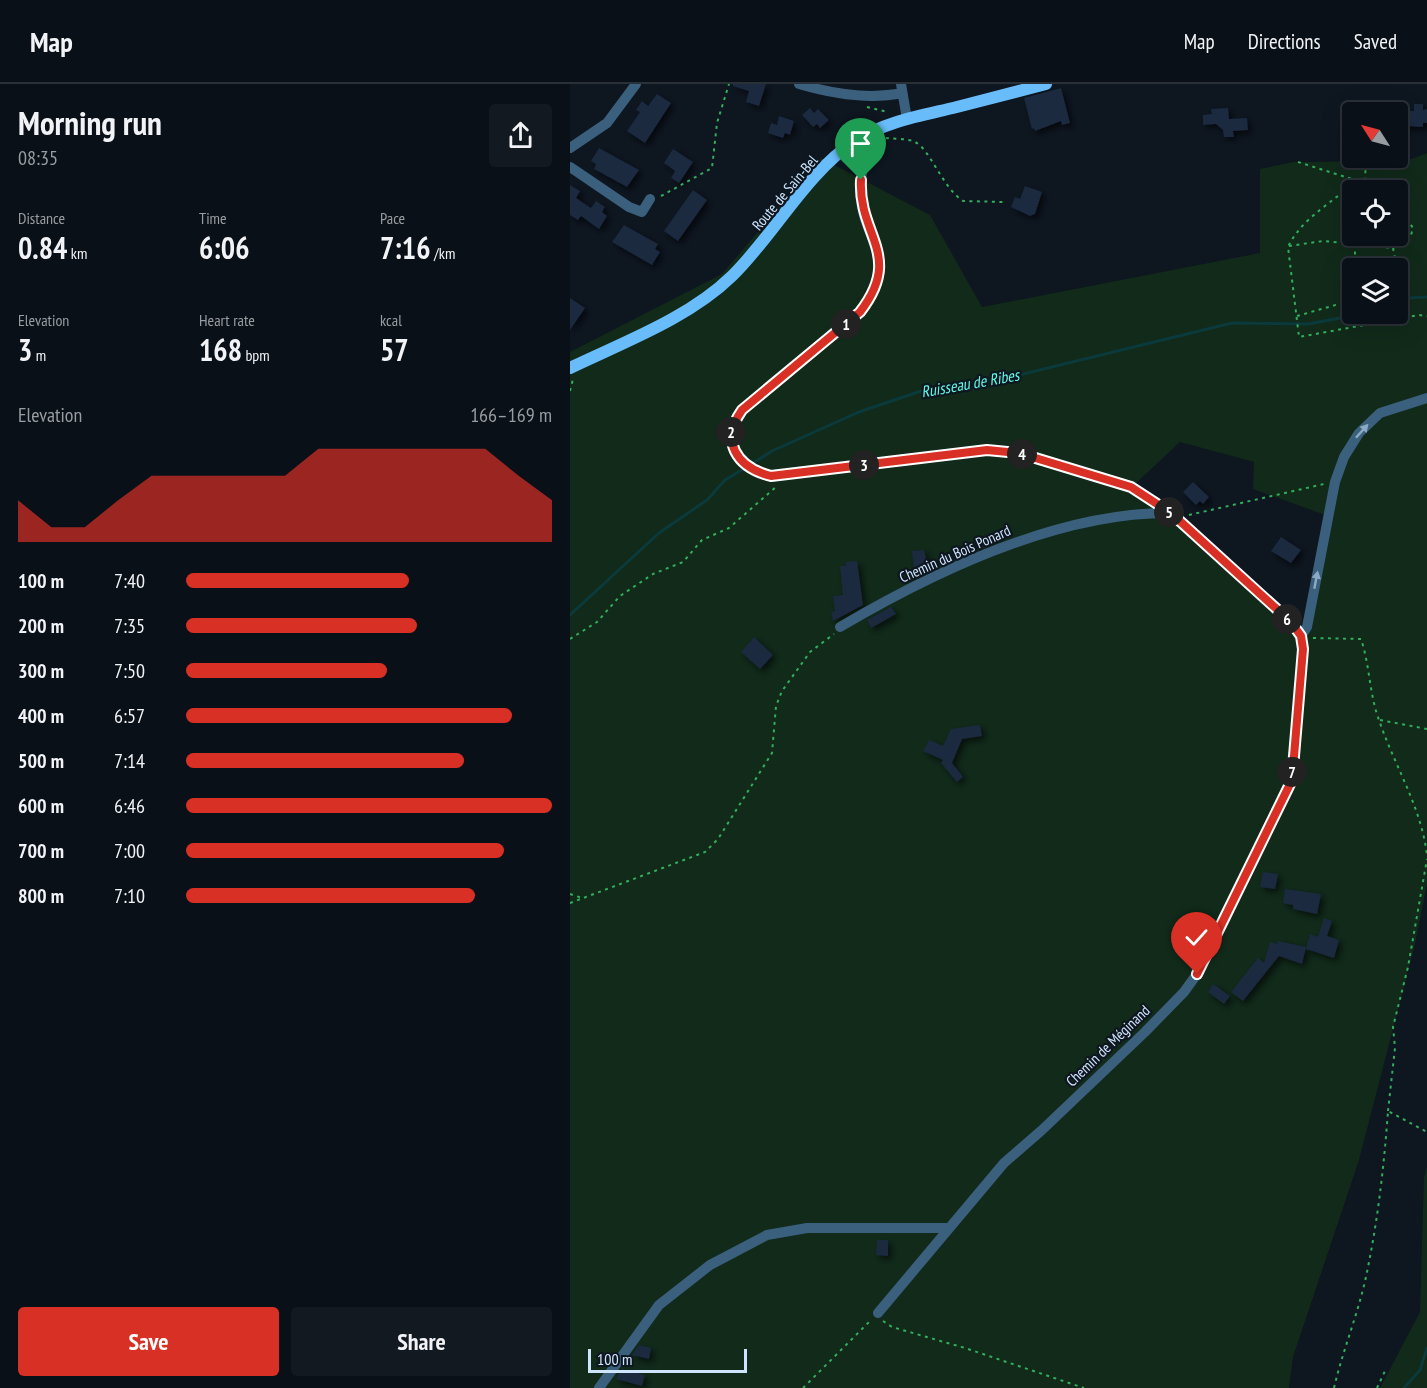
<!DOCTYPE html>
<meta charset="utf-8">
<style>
body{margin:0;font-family:"PT Sans Narrow",sans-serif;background:#131921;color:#f1f3f6;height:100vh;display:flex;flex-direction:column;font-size:22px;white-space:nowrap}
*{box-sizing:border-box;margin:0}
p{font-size:20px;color:#999da2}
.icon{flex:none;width:33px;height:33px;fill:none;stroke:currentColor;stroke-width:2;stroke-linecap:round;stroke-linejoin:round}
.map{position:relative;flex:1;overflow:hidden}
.details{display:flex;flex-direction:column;background:#0a1018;width:570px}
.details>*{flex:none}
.needle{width:39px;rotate:306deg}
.controls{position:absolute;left:772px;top:18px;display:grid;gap:12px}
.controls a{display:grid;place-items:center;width:66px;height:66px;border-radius:6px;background:#0a1018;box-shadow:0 6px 24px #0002,0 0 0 2px #2a3037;font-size:30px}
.scale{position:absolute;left:18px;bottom:15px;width:159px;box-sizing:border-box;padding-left:6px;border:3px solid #cfe5fd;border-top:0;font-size:16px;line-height:21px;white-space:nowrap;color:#cfe5fd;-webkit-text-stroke:4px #0e1620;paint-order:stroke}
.pin{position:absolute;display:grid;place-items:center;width:51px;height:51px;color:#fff;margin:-62px -26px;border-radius:50% 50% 50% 0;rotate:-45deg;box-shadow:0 0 6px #0007}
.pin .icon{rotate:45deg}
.km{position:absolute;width:30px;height:30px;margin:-15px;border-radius:50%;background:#222;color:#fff;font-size:16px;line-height:30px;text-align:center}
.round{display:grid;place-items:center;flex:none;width:63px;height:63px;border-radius:6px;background:#131921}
.overview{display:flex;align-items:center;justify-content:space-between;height:102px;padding:0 18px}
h1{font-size:33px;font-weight:800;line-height:45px}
.figures{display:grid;grid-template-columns:repeat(3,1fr);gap:9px;height:102px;padding:6px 18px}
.figures div{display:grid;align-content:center}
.figures b{font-size:30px;font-weight:800}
.figures small{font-size:16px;font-weight:400}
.figures p{font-size:16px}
.chart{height:168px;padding:12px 18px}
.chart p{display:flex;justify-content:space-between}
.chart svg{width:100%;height:108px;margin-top:6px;fill:#d93025;opacity:.7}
.action{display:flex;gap:12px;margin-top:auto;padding:12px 18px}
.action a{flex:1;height:69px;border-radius:6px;background:#d93025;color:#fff;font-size:24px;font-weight:800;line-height:69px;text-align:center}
.action a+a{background:#131921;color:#f1f3f6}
ul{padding:0 18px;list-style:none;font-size:20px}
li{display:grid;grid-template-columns:96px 72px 1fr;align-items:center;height:45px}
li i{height:15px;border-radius:8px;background:#d93025}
header{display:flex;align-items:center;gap:36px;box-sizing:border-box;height:84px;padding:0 30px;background:#0a1018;border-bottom:2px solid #2a3037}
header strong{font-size:28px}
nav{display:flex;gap:33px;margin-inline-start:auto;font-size:21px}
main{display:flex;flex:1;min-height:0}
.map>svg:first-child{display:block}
.green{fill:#112a1a;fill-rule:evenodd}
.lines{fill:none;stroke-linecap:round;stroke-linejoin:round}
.stream{stroke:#0b3a3c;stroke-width:3}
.building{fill:#1b2941;filter:url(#shadow)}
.path{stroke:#32ae5d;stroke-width:2;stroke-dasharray:3 4.5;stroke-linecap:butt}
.street{stroke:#3a607e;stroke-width:10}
.secondary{stroke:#69bcfa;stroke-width:12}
.oneway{fill:#8ca9c4}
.route-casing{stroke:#fff;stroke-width:12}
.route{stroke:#d93025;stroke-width:8}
.labels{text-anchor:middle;stroke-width:4.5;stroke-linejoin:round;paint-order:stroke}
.street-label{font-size:15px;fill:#cfe5fd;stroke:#0e1620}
.water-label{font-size:16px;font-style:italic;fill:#61f9e5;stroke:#0e1620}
</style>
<header>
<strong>Map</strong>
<nav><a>Map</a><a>Directions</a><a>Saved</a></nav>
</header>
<main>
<section class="details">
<div class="overview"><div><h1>Morning run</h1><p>08:35</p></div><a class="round"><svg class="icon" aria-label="share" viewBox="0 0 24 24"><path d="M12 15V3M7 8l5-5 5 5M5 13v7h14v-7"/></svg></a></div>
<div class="figures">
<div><p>Distance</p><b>0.84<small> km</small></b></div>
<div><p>Time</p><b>6:06</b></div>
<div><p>Pace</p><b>7:16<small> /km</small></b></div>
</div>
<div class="figures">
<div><p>Elevation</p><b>3<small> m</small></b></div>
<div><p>Heart rate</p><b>168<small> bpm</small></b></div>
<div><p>kcal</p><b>57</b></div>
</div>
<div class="chart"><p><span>Elevation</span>166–169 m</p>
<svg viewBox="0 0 160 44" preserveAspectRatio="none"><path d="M0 44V27L10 38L20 38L30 27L40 17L50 17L60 17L70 17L80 17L90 6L100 6L110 6L120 6L130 6L140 6L150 17L160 27V44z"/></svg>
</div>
<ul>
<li><b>100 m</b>7:40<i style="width:61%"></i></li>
<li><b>200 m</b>7:35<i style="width:63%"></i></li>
<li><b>300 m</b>7:50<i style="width:55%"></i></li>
<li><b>400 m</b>6:57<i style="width:89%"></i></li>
<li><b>500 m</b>7:14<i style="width:76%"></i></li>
<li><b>600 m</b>6:46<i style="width:100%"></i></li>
<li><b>700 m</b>7:00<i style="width:87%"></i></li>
<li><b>800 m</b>7:10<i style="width:79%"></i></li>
</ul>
<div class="action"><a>Save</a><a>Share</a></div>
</section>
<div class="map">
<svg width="857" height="1304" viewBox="0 0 857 1304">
<defs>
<filter id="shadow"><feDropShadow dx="3.5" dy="3.5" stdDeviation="3" flood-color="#0009"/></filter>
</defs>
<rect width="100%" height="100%" fill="#0e1620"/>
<!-- green -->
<path class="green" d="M857,69V800L845,860L789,1076L723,1273L719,1304H0V268L152,190L251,74L360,131L412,223L690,169V85L723,78L836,77ZM783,106H828V152H783ZM783,184H828V230H783ZM610,358L684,378L683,405L758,432L731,551L601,429L562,403Z
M857,1083V1304H810L850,1228L854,1093Z"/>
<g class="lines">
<!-- stream -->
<path class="stream" d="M828,218L838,214L857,213
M180,381L202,367L289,328L357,305L437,294L662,239L738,240L792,230
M0,531L89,449L137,416L155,396L175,384
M834,1304L850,1286L857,1264"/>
</g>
<!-- building -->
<path class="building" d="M163,0H196L189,22L176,18L179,7L163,2Z
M491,4L500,39L492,41L491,37L465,47L464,44L462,45L454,14Z
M87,10L101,19L75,59L57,47L70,28L66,26L72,17L78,22Z
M844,20H853V26L857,25V39H853V43L836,42V46H828V27H844Z
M240,24L244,29L248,25L259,36L250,44L247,40L243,43L232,31Z
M658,24L659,35L677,34L678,46L663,47L664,53H654L653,46L646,40L633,41V31L642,30L641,25Z
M209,32L224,37L220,51L215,49L213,54L198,49L201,39L207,41Z
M29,64L69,86L57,103L24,85L26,80L21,77Z
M103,65L123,78L109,99L101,94L105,87L94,79Z
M0,101L10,107L6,114L21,124L26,117L35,123L32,128L37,132L29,145L11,132L8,136L0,131Z
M455,102L472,108L465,130L460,132L441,123L445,113L450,115Z
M123,106L137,116L108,157L94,147Z
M54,141L88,160L85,165L90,168L82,181L42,158Z
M0,214L15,224L0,246Z
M623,398L639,413L633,420L630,417L626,421L613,408Z
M711,453L731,466L721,479L701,467Z
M354,466L358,484L344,486L342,467Z
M287,477L293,521L263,537L261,528L265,527L263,512L273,511L270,482H276V478Z
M321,523L326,530L301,544L297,536Z
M184,553L203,571L190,585L171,568Z
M410,641L412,652L392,655L382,679L393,693L387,698L371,679L373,676L353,667L359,656L373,662L381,645Z
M693,788L708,790L705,805L690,803Z
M715,805L751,810L747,830L723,825V821L713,819Z
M754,834L762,837L757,852L769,856L764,874L736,865L740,850L748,853Z
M708,857L736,863L732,880L709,872L673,917L661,908L688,874L694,879L700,858L707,860Z
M643,900L660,912L654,920L638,908Z
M307,1156H318V1172L306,1171Z
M69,1261L81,1264L79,1275L62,1271Z
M52,1285L75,1291L72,1302L46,1295Z"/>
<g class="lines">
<!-- path -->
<path class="path" d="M297,23L318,28
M316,54C325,55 336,54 345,58C360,65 372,103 393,117L434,118
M728,78L785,96L789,101C782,108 771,109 764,115C747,128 727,143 718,163L729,253L849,231L857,232
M789,101L795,97L796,74
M91,112L142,84L147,39L159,0
M785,160V184
M719,162L753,157L823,164L841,151L843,144L835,132L828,128
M823,164L827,184
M828,189V195
M727,232L783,216
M0,307L3,295
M619,431L754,400
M743,554L791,555C800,582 799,609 809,636C824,681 852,724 857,772
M0,555L27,538L50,512L83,490L113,478L132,456L159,444L207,402
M810,636L857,645
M0,810L12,814
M0,819L135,768L148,755L202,669L206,622L212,607L240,568L264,550
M818,1027L825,964L823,943L838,883L857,775
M313,1237L322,1243L395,1264L514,1304
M233,1304L301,1236
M764,1304C773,1265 789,1228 797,1188C808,1135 814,1082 818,1027L857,1048
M807,1304L815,1287"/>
<!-- street -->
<path class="street" d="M229,0C263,10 298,16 332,9
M331,0L337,35
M301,49C300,69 289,87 290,107C292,160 333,172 290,228L172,326C150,357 166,384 201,392L417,366L449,369L561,403L601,429L721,538L731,552L733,565L722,696L627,890L614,908L575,948L472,1046L434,1079L308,1229
M0,64L37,39L66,0
M0,83L59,123L72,128L80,115
M270,543C365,487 490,428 601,429
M731,552L737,543L765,398L774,373L789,349L810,329L857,314
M29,1304L89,1221L140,1181L197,1151L237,1144H377"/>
<!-- secondary -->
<path class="secondary" d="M0,284C54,258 119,234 162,192C204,151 236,89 285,57C314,38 349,32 383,24C414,16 445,8 476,0"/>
</g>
<!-- one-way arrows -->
<defs><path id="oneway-solid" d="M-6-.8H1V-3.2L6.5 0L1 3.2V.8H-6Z" transform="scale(1.5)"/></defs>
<g class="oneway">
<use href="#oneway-solid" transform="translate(792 347) rotate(-48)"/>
<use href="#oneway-solid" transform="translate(746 496) rotate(-79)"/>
</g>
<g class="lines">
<defs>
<path id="route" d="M291,96C288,152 334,171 290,228L172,326C150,357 166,383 201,392L417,366L449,369L561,403L601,429L721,538L731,552L733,565L722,696L627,890"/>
</defs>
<!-- route casing -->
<use href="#route" class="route-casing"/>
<!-- route -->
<use href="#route" class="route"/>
</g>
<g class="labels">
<!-- street labels -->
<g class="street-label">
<text transform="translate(215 109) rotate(-50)" y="5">Route de Sain-Bel</text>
<text transform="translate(385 470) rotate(-24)" y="5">Chemin du Bois Ponard</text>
<text transform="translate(538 962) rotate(-44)" y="5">Chemin de Méginand</text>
</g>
<!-- water labels -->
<g class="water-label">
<text transform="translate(400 299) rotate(-10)" y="6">Ruisseau de Ribes</text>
</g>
</g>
</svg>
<div class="controls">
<a><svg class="needle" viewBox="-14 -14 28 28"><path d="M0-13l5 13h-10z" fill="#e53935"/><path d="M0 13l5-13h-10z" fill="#999da2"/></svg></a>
<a><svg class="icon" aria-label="locate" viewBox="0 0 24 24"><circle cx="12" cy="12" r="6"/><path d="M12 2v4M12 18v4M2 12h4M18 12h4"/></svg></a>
<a><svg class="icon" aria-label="layers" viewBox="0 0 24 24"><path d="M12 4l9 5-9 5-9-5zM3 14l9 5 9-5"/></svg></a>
</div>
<div class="scale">100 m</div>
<div class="pin" style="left:291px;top:96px;background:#1e9e55"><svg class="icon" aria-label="arrive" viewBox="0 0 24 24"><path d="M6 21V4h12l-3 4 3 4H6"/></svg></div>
<div class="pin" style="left:627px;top:890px;background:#d93025"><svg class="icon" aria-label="check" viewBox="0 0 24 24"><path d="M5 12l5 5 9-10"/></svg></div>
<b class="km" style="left:276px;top:240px">1</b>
<b class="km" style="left:161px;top:348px">2</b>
<b class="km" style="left:294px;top:381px">3</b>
<b class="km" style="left:452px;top:370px">4</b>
<b class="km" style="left:599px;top:428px">5</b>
<b class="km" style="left:717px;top:535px">6</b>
<b class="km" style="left:722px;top:688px">7</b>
</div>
</main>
